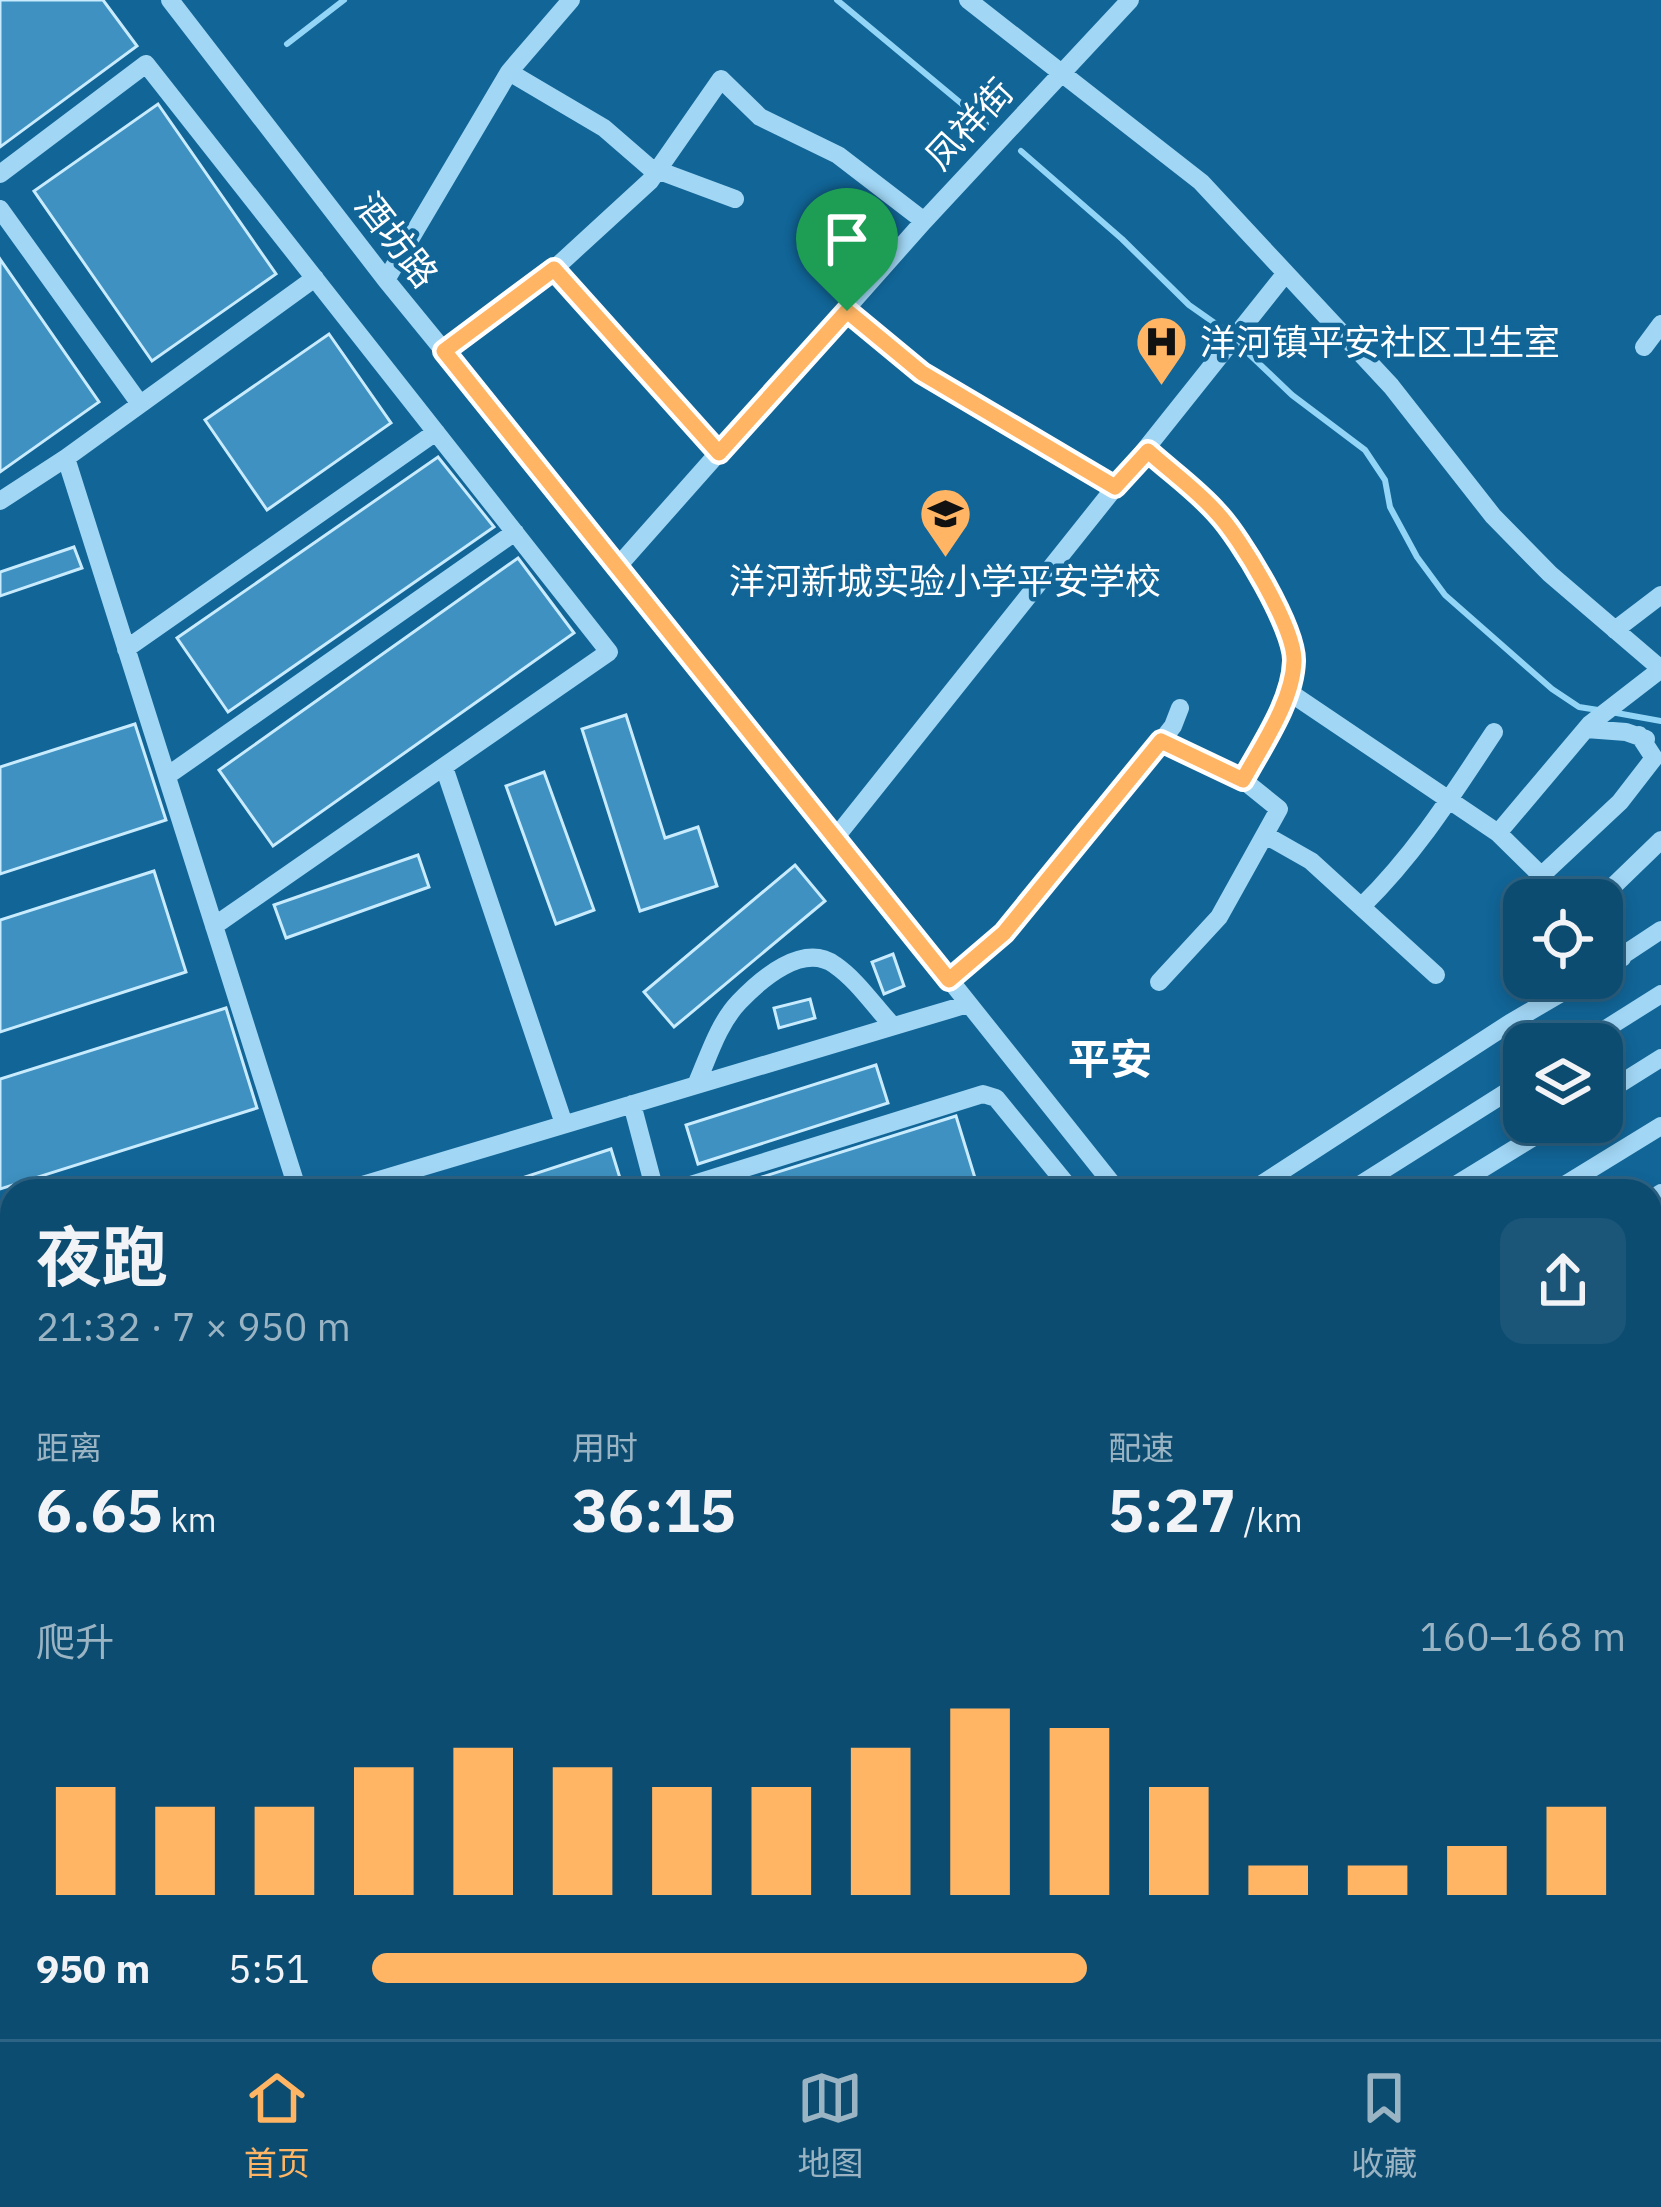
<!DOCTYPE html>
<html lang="zh">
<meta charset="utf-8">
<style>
body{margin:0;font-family:"IBM Plex Sans","Noto Sans SC",sans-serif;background:#1b5679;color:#f1f3f6;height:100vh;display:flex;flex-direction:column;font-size:45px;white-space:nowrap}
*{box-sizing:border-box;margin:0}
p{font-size:39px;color:#9ab4c3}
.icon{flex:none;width:66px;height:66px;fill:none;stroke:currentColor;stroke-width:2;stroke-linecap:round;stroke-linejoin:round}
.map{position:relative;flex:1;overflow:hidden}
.panel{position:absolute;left:0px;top:1179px;width:1662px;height:861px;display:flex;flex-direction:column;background:#0d4c71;border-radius:36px 36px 0 0;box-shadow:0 6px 18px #0003,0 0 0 3px #2d6384}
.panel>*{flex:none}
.buttons{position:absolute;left:1503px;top:879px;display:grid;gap:24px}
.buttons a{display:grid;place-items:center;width:120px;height:120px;border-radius:24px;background:#0d4c71;box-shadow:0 6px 18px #0003,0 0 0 3px #2d6384;font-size:60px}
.pin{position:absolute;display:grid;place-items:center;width:102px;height:102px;color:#fff;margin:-123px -51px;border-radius:50% 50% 50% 0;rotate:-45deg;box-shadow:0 0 12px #0007}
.pin .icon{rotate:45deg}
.round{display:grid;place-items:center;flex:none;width:126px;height:126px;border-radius:24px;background:#1b5679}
.head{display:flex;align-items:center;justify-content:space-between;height:204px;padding:0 36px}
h1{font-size:66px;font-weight:700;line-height:90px}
.metrics{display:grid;grid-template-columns:repeat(3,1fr);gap:18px;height:204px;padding:12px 36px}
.metrics div{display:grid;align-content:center}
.metrics b{font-size:60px;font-weight:700}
.metrics small{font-size:33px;font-weight:400}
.metrics p{font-size:33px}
.chart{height:336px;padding:24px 36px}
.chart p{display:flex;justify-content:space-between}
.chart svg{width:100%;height:216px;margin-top:12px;stroke:#ffb564;stroke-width:6}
ul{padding:0 36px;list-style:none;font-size:39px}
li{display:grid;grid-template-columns:192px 144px 1fr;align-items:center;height:90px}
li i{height:30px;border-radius:15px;background:#ffb564}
.tab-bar{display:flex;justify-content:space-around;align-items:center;height:168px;border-top:3px solid #2d6384;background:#0d4c71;font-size:33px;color:#9ab4c3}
.tab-bar a{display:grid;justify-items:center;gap:6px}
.tab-bar .selected{color:#ffb564}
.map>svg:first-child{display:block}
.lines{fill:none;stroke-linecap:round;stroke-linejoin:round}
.stream{stroke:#93d5f7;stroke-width:6}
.building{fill:#3e91c0;stroke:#c9ebfe;stroke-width:3}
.minor{stroke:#a1d6f4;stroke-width:18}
.route-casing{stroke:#fff;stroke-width:24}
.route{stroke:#ffb564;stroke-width:15}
.labels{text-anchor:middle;stroke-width:9;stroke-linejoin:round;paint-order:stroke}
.street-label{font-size:36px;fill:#fff;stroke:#116597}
.poi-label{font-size:36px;fill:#fff;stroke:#116597;text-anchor:start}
.quarter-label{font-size:42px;font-weight:bold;fill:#fff;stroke:#116597}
</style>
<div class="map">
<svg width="1661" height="2039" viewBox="0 0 1661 2039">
<rect width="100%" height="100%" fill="#116597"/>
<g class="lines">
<!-- stream -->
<path class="stream" d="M837,0L986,124
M287,44L344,0
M1021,151L1122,239L1189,305L1226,331
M1248,353L1292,395L1365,450L1385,480L1390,507L1417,557L1445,595L1552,689L1579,707L1598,710
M1611,712L1661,721
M1650,1406L1661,1399"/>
</g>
<!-- building -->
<path class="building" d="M0,0H103L137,46L0,147Z
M158,104L276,274L152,361L34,191Z
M0,259L99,402L0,472Z
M329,334L391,423L267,510L205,420Z
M438,457L494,527L228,712L177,638Z
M74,547L82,568L0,596V572Z
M518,558L574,633L273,846L219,770Z
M626,715L665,838L698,827L717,886L640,911L582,729Z
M135,724L166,820L0,874V767Z
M544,772L594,910L556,924L506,786Z
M418,855L429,887L286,938L274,905Z
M795,865L825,901L674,1027L644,992Z
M154,871L186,972L0,1032V920Z
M893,954L904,986L884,994L872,962Z
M810,999L815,1018L779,1028L774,1008Z
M226,1008L257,1108L0,1189V1079Z
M876,1065L888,1103L698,1164L686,1125Z
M956,1116L979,1191H727V1188Z
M611,1149L624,1191H491V1188Z"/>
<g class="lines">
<!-- minor -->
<path class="minor" d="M170,0L386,280L619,565L1118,1191
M968,0L1201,182L1391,386L1493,516L1550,574L1661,669
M509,72L604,128L649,167L735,199
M0,174L146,64L609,652L214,926
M0,209L140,404
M554,269L719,453
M386,280L509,72L571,0
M847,311L922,373L1115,487
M1644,347L1661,324
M444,351L554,269L650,181L721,79L760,117L838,155L924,221
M1148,451C1170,471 1197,490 1217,513C1240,538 1295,628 1294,661C1293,701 1262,745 1243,780
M66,458L298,1191
M0,501L66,458L315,278
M619,565L924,221L1130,0
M1615,630L1661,595
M126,649L436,432
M1286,690L1498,833L1566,900
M1586,729L1626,732L1646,739
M444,767L564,1124
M167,776L515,532
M1498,833L1590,724L1661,669
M1267,836L1311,861L1436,975
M836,837L1286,273
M1542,875L1620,802L1654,758L1639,735
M1599,900L1661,840
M1362,906C1416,853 1453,794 1494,732
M1602,937L1622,958
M1602,969L1661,930
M949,979L1004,933L1124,789L1173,726L1180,708
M1159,982L1219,917L1279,809L1243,780L1161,741
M1582,1044L1661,994
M696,1085C708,1058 718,1024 739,1002C761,979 803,942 835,965C857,980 875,1007 893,1026
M1602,1095L1661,1058
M632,1104L655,1191
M342,1191L968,1004
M671,1191L983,1094L996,1098L1072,1191
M1251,1191L1510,1023L1587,978
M1350,1191L1524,1081
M1446,1191L1558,1122
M1555,1191L1661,1126
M1650,1200L1661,1193
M1650,1263L1661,1256
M0,1303L12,1299
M1650,1327L1661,1320
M0,1387L12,1421
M1650,1392L1661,1385
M1650,1535L1661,1550
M0,1542L12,1538
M1650,1771L1661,1762
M0,1800L12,1796
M1650,1847L1661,1861
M195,2028L198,2039
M560,2028L563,2039
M1231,2028L1235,2039
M626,2039L662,2028"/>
</g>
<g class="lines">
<defs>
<path id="route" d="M554,269L719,453L847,311L922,373L1115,487L1148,451C1170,471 1197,490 1217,513C1240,537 1295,628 1294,661C1293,701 1262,745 1243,780L1161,741L1004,933L949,980L444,351Z"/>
</defs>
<!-- route casing -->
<use href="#route" class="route-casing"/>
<!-- route -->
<use href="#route" class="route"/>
</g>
<!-- icons -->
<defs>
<symbol id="hospital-pin" viewBox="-11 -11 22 30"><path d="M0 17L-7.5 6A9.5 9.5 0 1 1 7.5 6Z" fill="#ffb564" stroke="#116597"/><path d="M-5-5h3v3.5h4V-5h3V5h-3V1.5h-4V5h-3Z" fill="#111"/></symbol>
<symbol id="school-pin" viewBox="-11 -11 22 30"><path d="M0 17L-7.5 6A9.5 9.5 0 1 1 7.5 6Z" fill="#ffb564" stroke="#116597"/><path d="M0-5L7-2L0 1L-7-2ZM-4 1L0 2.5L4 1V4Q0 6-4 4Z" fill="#111"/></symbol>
</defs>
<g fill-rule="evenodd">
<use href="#hospital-pin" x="1132" y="312" width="59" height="81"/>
<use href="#school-pin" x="916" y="484" width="59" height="81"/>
</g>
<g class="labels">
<!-- street labels -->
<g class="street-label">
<text transform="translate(969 124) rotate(-47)" y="13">凤祥街</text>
<text transform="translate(397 240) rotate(52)" y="13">酒坊路</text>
</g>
<!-- poi labels -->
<g class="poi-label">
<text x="1200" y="355">洋河镇平安社区卫生室</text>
<text x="945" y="594" text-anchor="middle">洋河新城实验小学平安学校</text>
</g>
<!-- quarter labels -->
<g class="quarter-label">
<text x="1110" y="1074">平安</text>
</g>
</g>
</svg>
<div class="buttons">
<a><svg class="icon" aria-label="locate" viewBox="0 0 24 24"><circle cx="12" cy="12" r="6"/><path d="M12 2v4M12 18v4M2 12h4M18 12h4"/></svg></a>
<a><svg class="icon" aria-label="layers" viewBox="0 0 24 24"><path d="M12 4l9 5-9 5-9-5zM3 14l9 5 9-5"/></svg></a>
</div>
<div class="pin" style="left:847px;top:311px;background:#1e9e55"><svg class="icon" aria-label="arrive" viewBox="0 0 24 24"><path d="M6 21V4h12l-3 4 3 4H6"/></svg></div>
<section class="panel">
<div class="head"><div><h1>夜跑</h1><p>21:32 · 7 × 950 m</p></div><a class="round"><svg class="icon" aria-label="share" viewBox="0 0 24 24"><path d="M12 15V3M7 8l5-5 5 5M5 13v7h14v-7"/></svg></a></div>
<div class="metrics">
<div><p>距离</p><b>6.65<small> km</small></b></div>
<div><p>用时</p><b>36:15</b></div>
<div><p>配速</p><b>5:27<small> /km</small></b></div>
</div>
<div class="chart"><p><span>爬升</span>160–168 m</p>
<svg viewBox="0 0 160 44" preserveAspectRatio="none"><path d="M5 44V22M15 44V26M25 44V26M35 44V18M45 44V14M55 44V18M65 44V22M75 44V22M85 44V14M95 44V6M105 44V10M115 44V22M125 44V38M135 44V38M145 44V34M155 44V26"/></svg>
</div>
<ul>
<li><b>950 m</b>5:51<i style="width:57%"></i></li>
</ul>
</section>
</div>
<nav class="tab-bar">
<a class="selected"><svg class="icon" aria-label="home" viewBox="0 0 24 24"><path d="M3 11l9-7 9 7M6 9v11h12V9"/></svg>首页</a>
<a><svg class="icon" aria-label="map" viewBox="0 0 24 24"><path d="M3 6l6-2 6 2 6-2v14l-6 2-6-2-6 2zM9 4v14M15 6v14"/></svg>地图</a>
<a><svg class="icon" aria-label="saved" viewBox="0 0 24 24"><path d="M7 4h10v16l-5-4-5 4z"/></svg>收藏</a>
</nav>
